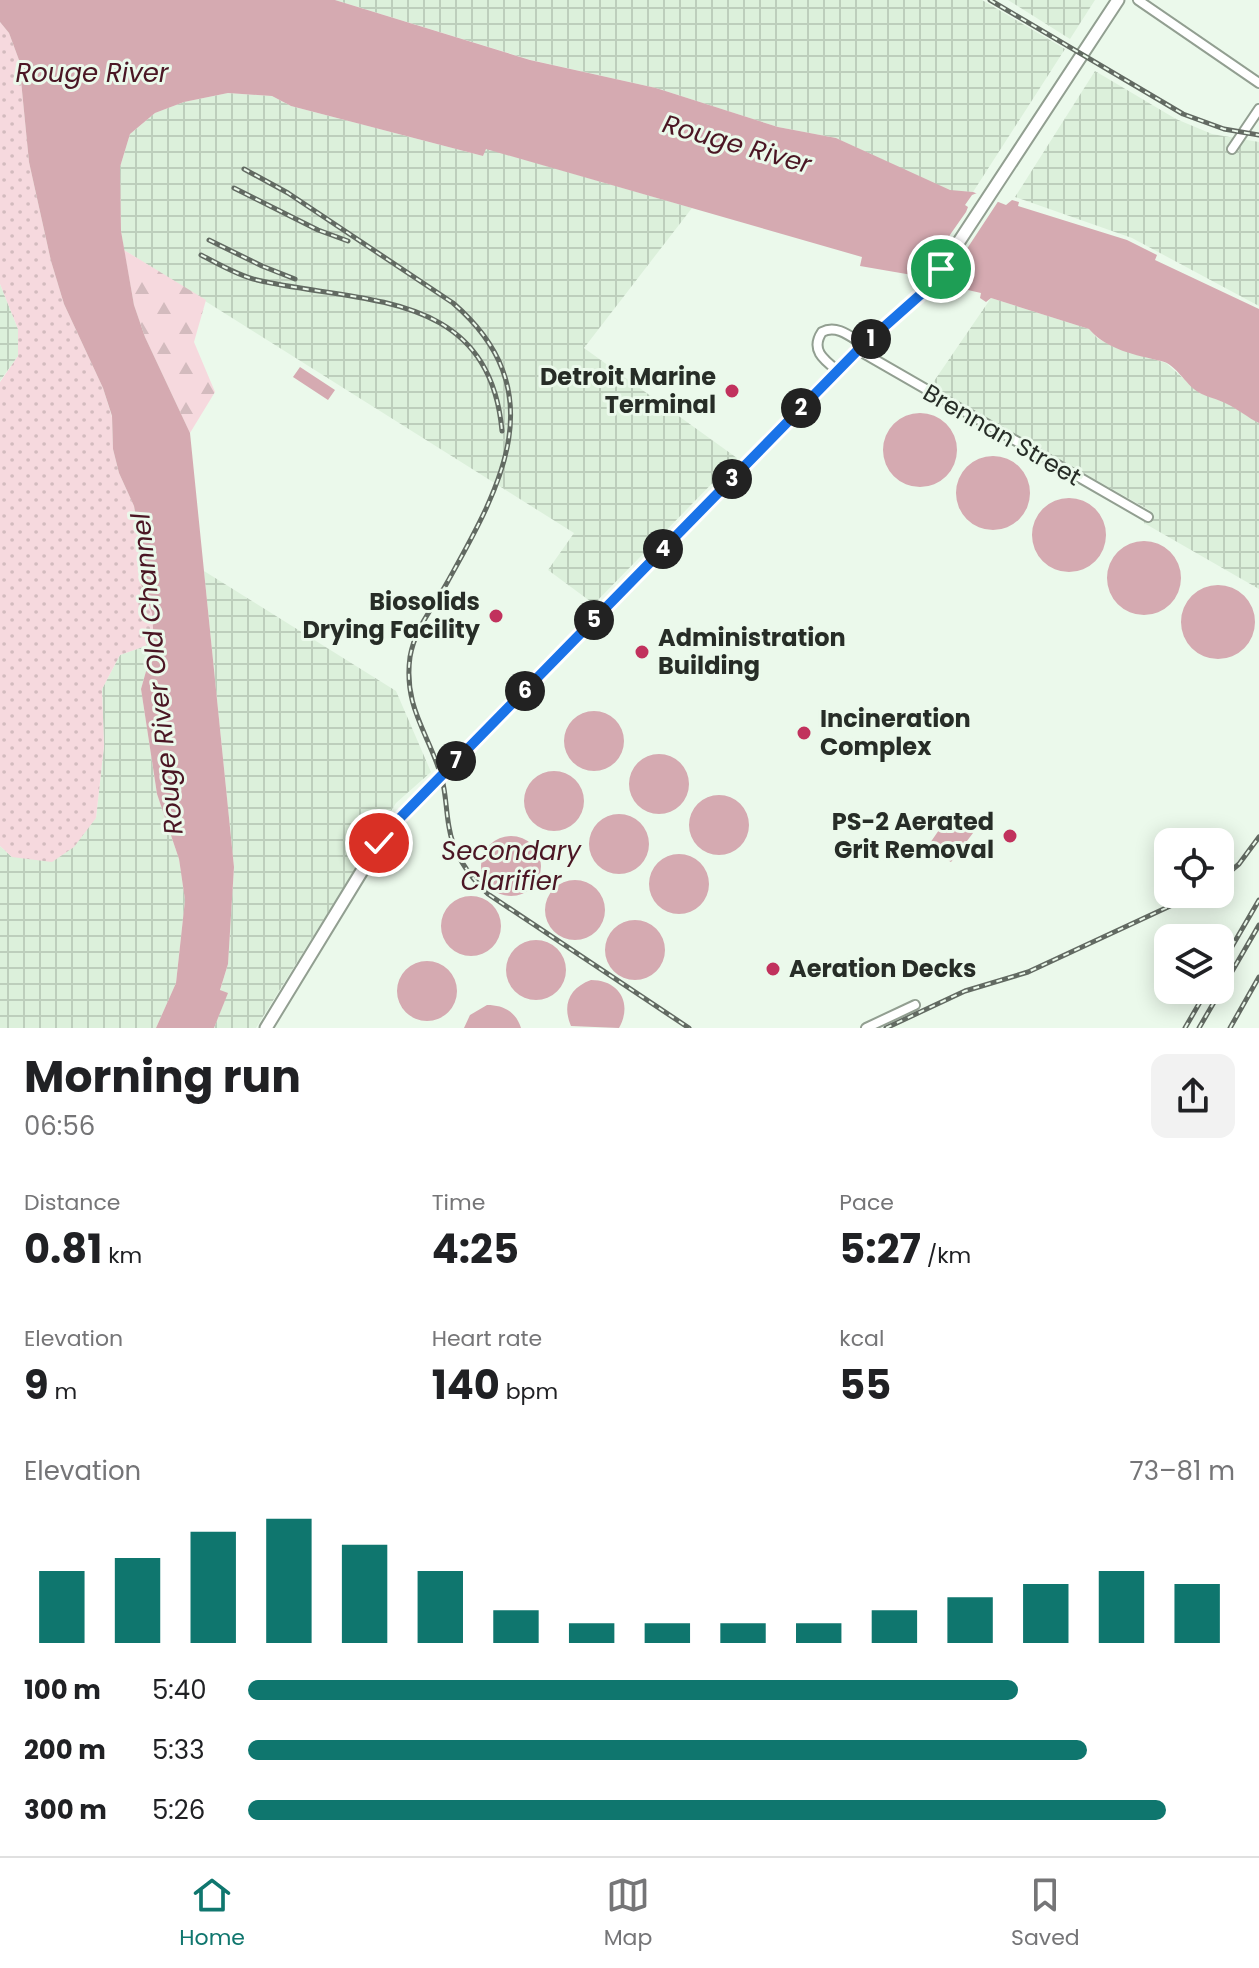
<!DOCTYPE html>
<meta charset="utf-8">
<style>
body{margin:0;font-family:Poppins,sans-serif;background:#f2f2f2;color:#202124;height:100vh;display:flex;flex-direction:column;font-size:30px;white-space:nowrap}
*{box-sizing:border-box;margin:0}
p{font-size:26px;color:#757577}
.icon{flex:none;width:44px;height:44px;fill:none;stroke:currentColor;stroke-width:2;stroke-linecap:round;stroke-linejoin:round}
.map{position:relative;height:1028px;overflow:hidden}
.panel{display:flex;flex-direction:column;background:#fff;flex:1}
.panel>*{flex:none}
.controls{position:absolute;left:1154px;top:828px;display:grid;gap:16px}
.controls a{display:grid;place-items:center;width:80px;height:80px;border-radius:16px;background:#fff;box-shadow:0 4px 20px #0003;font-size:40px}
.pin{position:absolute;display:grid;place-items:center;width:68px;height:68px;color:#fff;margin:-34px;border:4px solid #fff;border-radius:50%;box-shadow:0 2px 8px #0007}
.km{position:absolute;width:40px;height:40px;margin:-20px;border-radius:50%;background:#222;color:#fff;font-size:22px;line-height:40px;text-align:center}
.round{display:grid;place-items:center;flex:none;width:84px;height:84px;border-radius:16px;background:#f2f2f2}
.summary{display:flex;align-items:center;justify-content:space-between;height:136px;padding:0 24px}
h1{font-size:44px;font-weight:700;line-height:60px}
.stats{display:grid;grid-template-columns:repeat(3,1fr);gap:12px;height:136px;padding:8px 24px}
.stats div{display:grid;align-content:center}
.stats b{font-size:40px;font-weight:700}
.stats small{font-size:22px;font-weight:400}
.stats p{font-size:22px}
.chart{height:224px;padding:16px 24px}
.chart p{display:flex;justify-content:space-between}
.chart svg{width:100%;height:144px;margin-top:8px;stroke:#0f766e;stroke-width:6}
ul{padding:0 24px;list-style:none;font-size:26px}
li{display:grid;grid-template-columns:128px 96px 1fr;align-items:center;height:60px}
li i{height:20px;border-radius:10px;background:#0f766e}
.tab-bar{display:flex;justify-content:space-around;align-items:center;height:112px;border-top:2px solid #e0e0e0;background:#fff;font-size:22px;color:#757577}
.tab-bar a{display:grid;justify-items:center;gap:4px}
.tab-bar .selected{color:#0f766e}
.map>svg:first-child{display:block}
.industrial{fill:url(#industrial-grid)}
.grass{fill:url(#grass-dots)}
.forest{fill:url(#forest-firs)}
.water{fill:#d5aab1}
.pier{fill:#ebf9eb}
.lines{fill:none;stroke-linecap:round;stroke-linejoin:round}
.street-casing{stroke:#929f91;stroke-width:12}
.secondary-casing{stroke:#929f91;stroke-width:15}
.street{stroke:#fff;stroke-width:8}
.secondary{stroke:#fff;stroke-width:11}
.rail-casing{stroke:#626a62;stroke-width:5}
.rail{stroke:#ebf9eb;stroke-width:2;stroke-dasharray:6;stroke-linecap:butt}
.route-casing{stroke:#fff;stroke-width:16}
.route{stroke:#1a73e8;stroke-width:10}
.poi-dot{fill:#c1325d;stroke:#ebf9eb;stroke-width:3}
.labels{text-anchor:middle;stroke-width:6;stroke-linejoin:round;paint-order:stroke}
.poi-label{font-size:24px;font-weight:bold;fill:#272d27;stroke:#ebf9eb;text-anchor:end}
.street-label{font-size:24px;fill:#272d27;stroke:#ebf9eb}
.water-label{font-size:26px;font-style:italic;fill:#4b1624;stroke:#ebf9eb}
</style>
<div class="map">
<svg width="1259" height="1028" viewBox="0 0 1259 1028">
<defs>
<pattern id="industrial-grid" width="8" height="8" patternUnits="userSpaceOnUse" patternTransform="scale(2)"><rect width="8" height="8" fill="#dcf0db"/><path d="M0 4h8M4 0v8" fill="none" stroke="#bdcebc"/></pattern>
<pattern id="grass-dots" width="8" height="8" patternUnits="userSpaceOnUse" patternTransform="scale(2)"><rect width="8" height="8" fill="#f6d9de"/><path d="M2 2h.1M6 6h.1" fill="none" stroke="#d3bbbe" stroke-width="1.8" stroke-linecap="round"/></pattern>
<pattern id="forest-firs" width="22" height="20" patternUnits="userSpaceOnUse" patternTransform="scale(2)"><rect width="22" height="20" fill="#f6d9de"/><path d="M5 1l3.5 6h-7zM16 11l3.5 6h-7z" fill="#d3bbbe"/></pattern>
</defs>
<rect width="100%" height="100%" fill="#ebf9eb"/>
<!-- industrial -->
<path class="industrial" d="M335,0H982L1065,49L973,192L950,191L836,138L778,127L656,88L531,60Z
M1008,0H1095L1070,39Z
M1095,71L1176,119L1212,134L1259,142V306L1132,238L1015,197Z
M228,93L272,96L291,106L483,156L485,148L692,208L584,348L737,458L594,604L548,570L574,533L124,250L121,231L120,167L130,134L155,113L184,102Z
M0,284L18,329V356L0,381Z
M991,298L1089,329L1097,338L1114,347L1166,363L1200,393L1227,403L1259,423V589L1144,523L1151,511L930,387Z
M204,571L396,691L431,772L396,803L256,1028H214L227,994L220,991L228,964L234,867Z
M154,643L141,689L157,794L179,859L185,900L176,983L156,1028H0V846L12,857L96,818L104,746L102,689L120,655Z"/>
<!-- grass -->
<path class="grass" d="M0,22L9,33L19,60L29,162L51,261L64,304L103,388L112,417L113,449L119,473L134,506L139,534V579L152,613L154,643L120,655L102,689L104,746L96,818L74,847L52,862L12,857L0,846V382L18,356V329L0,284Z"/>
<!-- forest -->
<path class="forest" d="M124,250L206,300L194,342L215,392L190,433L145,337L134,305Z"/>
<!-- water -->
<path class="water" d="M0,0H335L530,60L656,88L778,127L836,138L950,190L973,192L1006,205L1012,200L1019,202L1018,206L1127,240L1157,255L1155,260L1259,309V423C1248,418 1238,409 1227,404C1218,399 1206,397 1198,392C1185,384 1176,364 1161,361C1136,355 1107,350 1089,329L991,298L986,302L980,298L981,293L946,285L919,273L918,276L860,266L862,257L486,149L483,156L291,106L272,96L228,93L184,102L155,113L130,134L120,167L121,231L134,305L145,337L190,433L234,867L228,964L220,990L228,993L214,1028H156L176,983L185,900L179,859L157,794L141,689L154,643L152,613L139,579V534L134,506L119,473L113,449L112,416L103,388L64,304L51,261L29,162L19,60L9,33L0,22Z
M300,367L335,390L328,400L293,377Z
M883 450a37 37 0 1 1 74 0a37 37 0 1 1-74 0Z
M956 493a37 37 0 1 1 74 0a37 37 0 1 1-74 0Z
M1032 535a37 37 0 1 1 74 0a37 37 0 1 1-74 0Z
M1107 578a37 37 0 1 1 74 0a37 37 0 1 1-74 0Z
M1181 622a37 37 0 1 1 74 0a37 37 0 1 1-74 0Z
M564 741a30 30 0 1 1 60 0a30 30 0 1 1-60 0Z
M629 784a30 30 0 1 1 60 0a30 30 0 1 1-60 0Z
M524 801a30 30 0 1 1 60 0a30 30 0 1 1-60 0Z
M689 825a30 30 0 1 1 60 0a30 30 0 1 1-60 0Z
M589 844a30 30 0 1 1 60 0a30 30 0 1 1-60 0Z
M948,817L955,819L973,833L951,862L929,850L930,843Z
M481 866a30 30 0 1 1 60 0a30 30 0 1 1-60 0Z
M649 884a30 30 0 1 1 60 0a30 30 0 1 1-60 0Z
M545 910a30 30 0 1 1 60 0a30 30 0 1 1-60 0Z
M441 926a30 30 0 1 1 60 0a30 30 0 1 1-60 0Z
M605 950a30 30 0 1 1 60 0a30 30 0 1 1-60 0Z
M506 970a30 30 0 1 1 60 0a30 30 0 1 1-60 0Z
M397 991a30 30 0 1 1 60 0a30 30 0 1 1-60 0Z
M591,980C619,980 633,1003 619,1028L571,1026C562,1005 569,988 591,980Z
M487,1005C504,1005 516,1012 521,1028H464L470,1015Z"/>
<!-- pier -->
<path class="pier" d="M982,191L1001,197L953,270L956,273L946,285L943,283L940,286L919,279L966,212L968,207L965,205L972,195Z"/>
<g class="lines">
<defs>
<path id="street" d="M1138,0L1259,83
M1232,149L1259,109
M858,350L1148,517
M838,371C824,360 810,350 822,332C837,324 851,337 864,345
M866,1028L915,1005"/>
<path id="secondary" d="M266,1028L379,843L398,820L858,350L920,295L941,269L1118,0"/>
</defs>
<!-- street casing -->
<use href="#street" class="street-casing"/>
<!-- secondary casing -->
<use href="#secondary" class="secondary-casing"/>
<!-- street -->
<use href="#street" class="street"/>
<!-- secondary -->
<use href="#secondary" class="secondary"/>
<defs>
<path id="rail" d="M990,0L1183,114L1224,129L1259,135
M244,169L288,193L453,303C555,391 501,486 448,581C434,607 415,627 410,657C403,708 430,735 442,779C446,794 446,811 449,827C453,853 469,876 488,894L689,1028
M234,188L318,230L348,241
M209,240L262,266L295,279
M201,255C219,264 237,275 257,280C360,304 489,288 502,431
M1220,880L1239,864L1259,837
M1220,967L1259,900
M886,1028L965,991L1028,972L1196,894
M1185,1028L1207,990
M1199,1028L1259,925
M1230,1028L1259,977"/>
</defs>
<!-- rail casing -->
<use href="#rail" class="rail-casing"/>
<!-- rail -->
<use href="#rail" class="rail"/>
</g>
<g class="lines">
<defs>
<path id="route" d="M379,843L398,820L858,350L920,295L941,269"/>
</defs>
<!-- route casing -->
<use href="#route" class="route-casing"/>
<!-- route -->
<use href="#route" class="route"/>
</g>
<!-- markers -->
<g class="poi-dot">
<circle cx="732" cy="391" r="8"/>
<circle cx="496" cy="616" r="8"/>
<circle cx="642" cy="652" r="8"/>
<circle cx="804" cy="733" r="8"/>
<circle cx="1010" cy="836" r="8"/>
<circle cx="773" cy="969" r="8"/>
</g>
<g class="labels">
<!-- poi labels -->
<g class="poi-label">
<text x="716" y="385">Detroit Marine<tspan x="716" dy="28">Terminal</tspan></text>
<text x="480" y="610">Biosolids<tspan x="480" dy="28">Drying Facility</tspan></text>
<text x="658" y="646" text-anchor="start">Administration<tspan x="658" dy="28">Building</tspan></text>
<text x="820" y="727" text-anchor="start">Incineration<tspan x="820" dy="28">Complex</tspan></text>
<text x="994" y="830">PS-2 Aerated<tspan x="994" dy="28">Grit Removal</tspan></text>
<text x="789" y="977" text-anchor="start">Aeration Decks</text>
</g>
<!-- street labels -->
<g class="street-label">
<text transform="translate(1002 435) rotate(30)" y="8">Brennan Street</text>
</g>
<!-- water labels -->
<g class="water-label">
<text x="92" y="82">Rouge River</text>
<text transform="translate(737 144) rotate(16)" y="9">Rouge River</text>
<text transform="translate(157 674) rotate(-96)" y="9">Rouge River Old Channel</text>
<text x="511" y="860">Secondary<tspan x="511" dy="30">Clarifier</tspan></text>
</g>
</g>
</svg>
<div class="controls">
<a><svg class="icon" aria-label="locate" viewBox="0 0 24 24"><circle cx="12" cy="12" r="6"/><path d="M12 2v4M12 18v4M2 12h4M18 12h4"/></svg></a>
<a><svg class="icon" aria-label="layers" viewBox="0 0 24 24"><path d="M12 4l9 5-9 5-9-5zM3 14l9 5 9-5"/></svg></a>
</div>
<div class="pin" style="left:941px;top:269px;background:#1e9e55"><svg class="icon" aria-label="arrive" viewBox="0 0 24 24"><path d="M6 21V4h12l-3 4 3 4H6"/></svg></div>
<div class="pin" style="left:379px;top:843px;background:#d93025"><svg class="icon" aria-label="check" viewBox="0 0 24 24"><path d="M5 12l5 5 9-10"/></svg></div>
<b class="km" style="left:871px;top:339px">1</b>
<b class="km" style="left:801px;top:408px">2</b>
<b class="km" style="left:732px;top:479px">3</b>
<b class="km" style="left:663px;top:549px">4</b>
<b class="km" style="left:594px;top:620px">5</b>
<b class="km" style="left:525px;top:691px">6</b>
<b class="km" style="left:456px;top:761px">7</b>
</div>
<section class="panel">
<div class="summary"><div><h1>Morning run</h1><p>06:56</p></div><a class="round"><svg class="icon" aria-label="share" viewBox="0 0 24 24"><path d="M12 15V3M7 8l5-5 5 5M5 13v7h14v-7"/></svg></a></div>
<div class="stats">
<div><p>Distance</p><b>0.81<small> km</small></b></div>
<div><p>Time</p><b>4:25</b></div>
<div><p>Pace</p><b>5:27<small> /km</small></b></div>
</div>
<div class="stats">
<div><p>Elevation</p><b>9<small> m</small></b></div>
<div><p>Heart rate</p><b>140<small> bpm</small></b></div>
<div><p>kcal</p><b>55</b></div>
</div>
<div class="chart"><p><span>Elevation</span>73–81 m</p>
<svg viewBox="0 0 160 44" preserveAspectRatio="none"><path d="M5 44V22M15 44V18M25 44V10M35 44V6M45 44V14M55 44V22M65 44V34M75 44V38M85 44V38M95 44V38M105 44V38M115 44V34M125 44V30M135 44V26M145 44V22M155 44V26"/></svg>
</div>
<ul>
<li><b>100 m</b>5:40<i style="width:78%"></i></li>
<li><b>200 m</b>5:33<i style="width:85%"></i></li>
<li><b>300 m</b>5:26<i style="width:93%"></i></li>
</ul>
</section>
<nav class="tab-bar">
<a class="selected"><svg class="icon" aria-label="home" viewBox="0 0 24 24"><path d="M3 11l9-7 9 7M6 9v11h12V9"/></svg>Home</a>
<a><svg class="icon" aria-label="map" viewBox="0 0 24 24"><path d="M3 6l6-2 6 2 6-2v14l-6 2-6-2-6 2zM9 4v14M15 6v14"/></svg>Map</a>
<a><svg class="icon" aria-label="saved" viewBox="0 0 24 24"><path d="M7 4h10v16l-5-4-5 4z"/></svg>Saved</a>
</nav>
